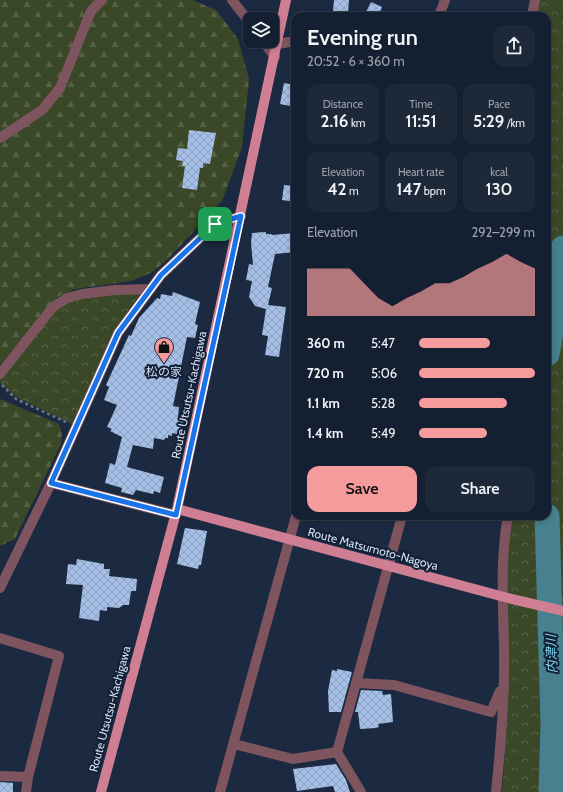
<!DOCTYPE html>
<meta charset="utf-8">
<style>
body{margin:0;font-family:Cabin,"Noto Sans JP",sans-serif;background:#1d2839;color:#f1f3f6;height:100vh;display:flex;flex-direction:column;font-size:15px;white-space:nowrap}
*{box-sizing:border-box;margin:0}
p{font-size:13px;color:#9da3ab}
.icon{flex:none;width:22px;height:22px;fill:none;stroke:currentColor;stroke-width:2;stroke-linecap:round;stroke-linejoin:round}
.map{position:relative;flex:1;overflow:hidden}
.drawer{position:absolute;left:291px;top:12px;width:260px;height:508px;display:flex;flex-direction:column;background:#142031;border-radius:12px;box-shadow:0 2px 6px #0003,0 0 0 1px #333e4d}
.drawer>*{flex:none}
.controls{position:absolute;left:243px;top:12px;display:grid;gap:8px}
.controls a{display:grid;place-items:center;width:36px;height:36px;border-radius:8px;background:#142031;box-shadow:0 2px 6px #0003,0 0 0 1px #333e4d;font-size:20px}
.pin{position:absolute;display:grid;place-items:center;width:34px;height:34px;color:#fff;margin:-17px;border-radius:8px;box-shadow:0 2px 6px #0006}
.round{display:grid;place-items:center;flex:none;width:42px;height:42px;border-radius:12px;background:#1d2839}
.overview{display:flex;align-items:center;justify-content:space-between;height:68px;padding:0 16px}
h1{font-size:22px;font-weight:600;line-height:30px}
.stats{display:grid;grid-template-columns:repeat(3,1fr);gap:6px;height:68px;padding:4px 16px}
.stats div{display:grid;align-content:center;border-radius:10px;background:#1d2839;text-align:center}
.stats b{font-size:17px;font-weight:600}
.stats small{font-size:11px;font-weight:400}
.stats p{font-size:11px}
.chart{height:112px;padding:8px 16px}
.chart p{display:flex;justify-content:space-between}
.chart svg{width:100%;height:72px;margin-top:4px;fill:#f59b9b;opacity:.7}
.button{display:flex;gap:8px;margin-top:auto;padding:8px 16px}
.button a{flex:1;height:46px;border-radius:12px;background:#f59b9b;color:#111;font-size:16px;font-weight:600;line-height:46px;text-align:center}
.button a+a{background:#1d2839;color:#f1f3f6}
ul{padding:0 16px;list-style:none;font-size:13px}
li{display:grid;grid-template-columns:64px 48px 1fr;align-items:center;height:30px}
li i{height:10px;border-radius:5px;background:#f59b9b}
.map>svg:first-child{display:block}
.forest{fill:url(#forest-firs)}
.park{fill:url(#park-crowns)}
.lines{fill:none;stroke-linecap:round;stroke-linejoin:round}
.river{stroke:#47808e;stroke-width:25}
.building{fill:url(#building-cross-hatch)}
.path{stroke:#677488;stroke-width:2.5;stroke-dasharray:3 3;stroke-linecap:butt}
.minor{stroke:#7e555f;stroke-width:10}
.major{stroke:#d07e94;stroke-width:10}
.route-casing{stroke:#fff;stroke-width:8}
.route{stroke:#1a73e8;stroke-width:5}
.labels{text-anchor:middle;stroke-width:4;stroke-linejoin:round;paint-order:stroke}
.poi-label{font-size:12px;fill:#d5dfee;stroke:#122037}
.street-label{font-size:12px;fill:#d5dfee;stroke:#122037}
.water-label{font-size:13px;font-style:italic;fill:#82dff5;stroke:#122037}
</style>
<div class="map">
<svg width="563" height="792" viewBox="0 0 563 792">
<defs>
<pattern id="forest-firs" width="22" height="20" patternUnits="userSpaceOnUse"><rect width="22" height="20" fill="#3b4827"/><path d="M5 1l3.5 6h-7zM16 11l3.5 6h-7z" fill="#566247"/></pattern>
<pattern id="park-crowns" width="20" height="18" patternUnits="userSpaceOnUse"><rect width="20" height="18" fill="#3b4827"/><path d="M2 6a3 3 0 1 1 6 0M12 15a3 3 0 1 1 6 0" fill="none" stroke="#566247"/></pattern>
<pattern id="building-cross-hatch" width="8" height="8" patternUnits="userSpaceOnUse"><rect width="8" height="8" fill="#a4bee6"/><path d="M0 0l8 8M0 8l8-8" fill="none" stroke="#8b9fbe"/></pattern>
</defs>
<rect width="100%" height="100%" fill="#1b2a41"/>
<!-- forest -->
<path class="forest" d="M0,0H193L216,10L238,39L249,79L242,147L222,201L167,260L151,273L131,281L75,289L57,297L0,365Z
M0,399L59,424L62,433L61,444L15,539L0,546Z"/>
<!-- park -->
<path class="park" d="M540,0H563V792H502C506,744 508,695 508,646C509,603 503,559 513,516H547V16H536Z
M142,291L113,332L72,424L18,398L0,383V379L55,308L68,300Z"/>
<g class="lines">
<!-- river -->
<path class="river" d="M547,354L559,290L563,248
M547,516L553,723L551,792"/>
</g>
<!-- building -->
<path class="building" d="M334,0H349L348,13L333,11Z
M371,2L382,7L378,16L366,12Z
M284,83L295,85V107L280,104Z
M189,130L216,133L210,164L203,163V168H200L197,190L182,188L185,166H182L183,161L176,160L178,148L187,149Z
M284,185L295,186V202L282,200Z
M266,232V234H271L272,235L295,233V252L275,254L268,287L272,288L268,305L286,307L279,357L265,355L268,336L262,335L266,309L255,306L249,297L252,281L246,280L249,264L253,265L251,243L252,233Z
M173,292L200,302L195,324L198,325L195,338L187,337L173,406L179,407L178,417L184,418L181,435L172,433V436L168,435V438H165L164,440L154,438L153,449L133,445L127,467L164,477L160,493L154,491L153,494L136,490L133,495L121,492L122,488L105,483L110,463L115,465L122,437L110,431L112,429L107,427L117,405L104,400L109,387L106,385L129,335L131,336L139,318L157,298L160,299L161,294L172,296Z
M185,528L207,531L201,565H199L198,569L177,564Z
M77,559L104,564V569H110L109,576L137,579L136,591H131L129,605H123L119,608L107,607V611L100,610L99,621L79,618L83,585L66,584L68,564L76,565Z
M337,669L352,672L341,712H329L328,691L332,670L337,671Z
M361,690L382,691L383,695L391,694L393,722L378,724L379,727L376,728L360,729L358,712H355Z
M336,764L346,780L350,792H335L333,786L297,791L293,769Z
M0,782L13,783V792H0Z"/>
<g class="lines">
<!-- path -->
<path class="path" d="M2,385L16,399L66,422"/>
<!-- minor -->
<path class="minor" d="M232,0L250,23
M439,16L445,0
M532,16L535,0
M263,41L275,57
M278,44L295,41
M0,138L42,110L60,88L91,11L102,0
M0,374L53,307L67,298L82,294L115,290L150,289
M51,483L176,515
M0,588L51,483L118,333L161,275L215,224L241,216
M0,638L59,656L28,777L26,792
M356,683L394,685L491,712L500,691L504,690
M234,744L293,759L337,752L361,792
M337,752L402,516
M0,776L28,777
M220,792L296,516
M496,792C501,744 505,695 504,646C503,603 500,559 508,516"/>
<!-- major -->
<path class="major" d="M177,509L508,598L563,611
M101,792L177,509L286,0"/>
</g>
<g class="lines">
<defs>
<path id="route" d="M241,216L176,515L51,483L118,333L161,275L215,224Z"/>
</defs>
<!-- route casing -->
<use href="#route" class="route-casing"/>
<!-- route -->
<use href="#route" class="route"/>
</g>
<!-- icons -->
<defs>
<symbol id="shop-pin" viewBox="-11 -11 22 30"><path d="M0 17L-7.5 6A9.5 9.5 0 1 1 7.5 6Z" fill="#f59b9b" stroke="#122037"/><path d="M-5-2.5h2.3a2.7 3.5 0 0 1 5.4 0H5L5.5 6h-11ZM-1.5-2.5h3a1.5 2.3 0 0 0-3 0Z" fill="#111"/></symbol>
</defs>
<g fill-rule="evenodd">
<use href="#shop-pin" x="153" y="336" width="22" height="30"/>
</g>
<g class="labels">
<!-- poi labels -->
<g class="poi-label">
<text x="164" y="376">松の家</text>
</g>
<!-- street labels -->
<g class="street-label">
<text transform="translate(189 395) rotate(-78)" y="4">Route Utsutsu-Kachigawa</text>
<text transform="translate(373 549) rotate(15)" y="4">Route Matsumoto-Nagoya</text>
<text transform="translate(110 709) rotate(-75)" y="4">Route Utsutsu-Kachigawa</text>
</g>
<!-- water labels -->
<g class="water-label">
<text transform="translate(551 654) rotate(-92)" y="5">内津川</text>
</g>
</g>
</svg>
<div class="controls">
<a><svg class="icon" aria-label="layers" viewBox="0 0 24 24"><path d="M12 4l9 5-9 5-9-5zM3 14l9 5 9-5"/></svg></a>
</div>
<div class="pin" style="left:215px;top:224px;background:#1e9e55"><svg class="icon" aria-label="arrive" viewBox="0 0 24 24"><path d="M6 21V4h12l-3 4 3 4H6"/></svg></div>
<section class="drawer">
<div class="overview"><div><h1>Evening run</h1><p>20:52 · 6 × 360 m</p></div><a class="round"><svg class="icon" aria-label="share" viewBox="0 0 24 24"><path d="M12 15V3M7 8l5-5 5 5M5 13v7h14v-7"/></svg></a></div>
<div class="stats">
<div><p>Distance</p><b>2.16<small> km</small></b></div>
<div><p>Time</p><b>11:51</b></div>
<div><p>Pace</p><b>5:29<small> /km</small></b></div>
</div>
<div class="stats">
<div><p>Elevation</p><b>42<small> m</small></b></div>
<div><p>Heart rate</p><b>147<small> bpm</small></b></div>
<div><p>kcal</p><b>130</b></div>
</div>
<div class="chart"><p><span>Elevation</span>292–299 m</p>
<svg viewBox="0 0 160 44" preserveAspectRatio="none"><path d="M0 44V15L10 15L20 15L30 15L40 24L50 33L60 38L70 33L80 29L90 24L100 24L110 20L120 15L130 11L140 6L150 11L160 15V44z"/></svg>
</div>
<ul>
<li><b>360 m</b>5:47<i style="width:61%"></i></li>
<li><b>720 m</b>5:06<i style="width:100%"></i></li>
<li><b>1.1 km</b>5:28<i style="width:76%"></i></li>
<li><b>1.4 km</b>5:49<i style="width:59%"></i></li>
</ul>
<div class="button"><a>Save</a><a>Share</a></div>
</section>
</div>
